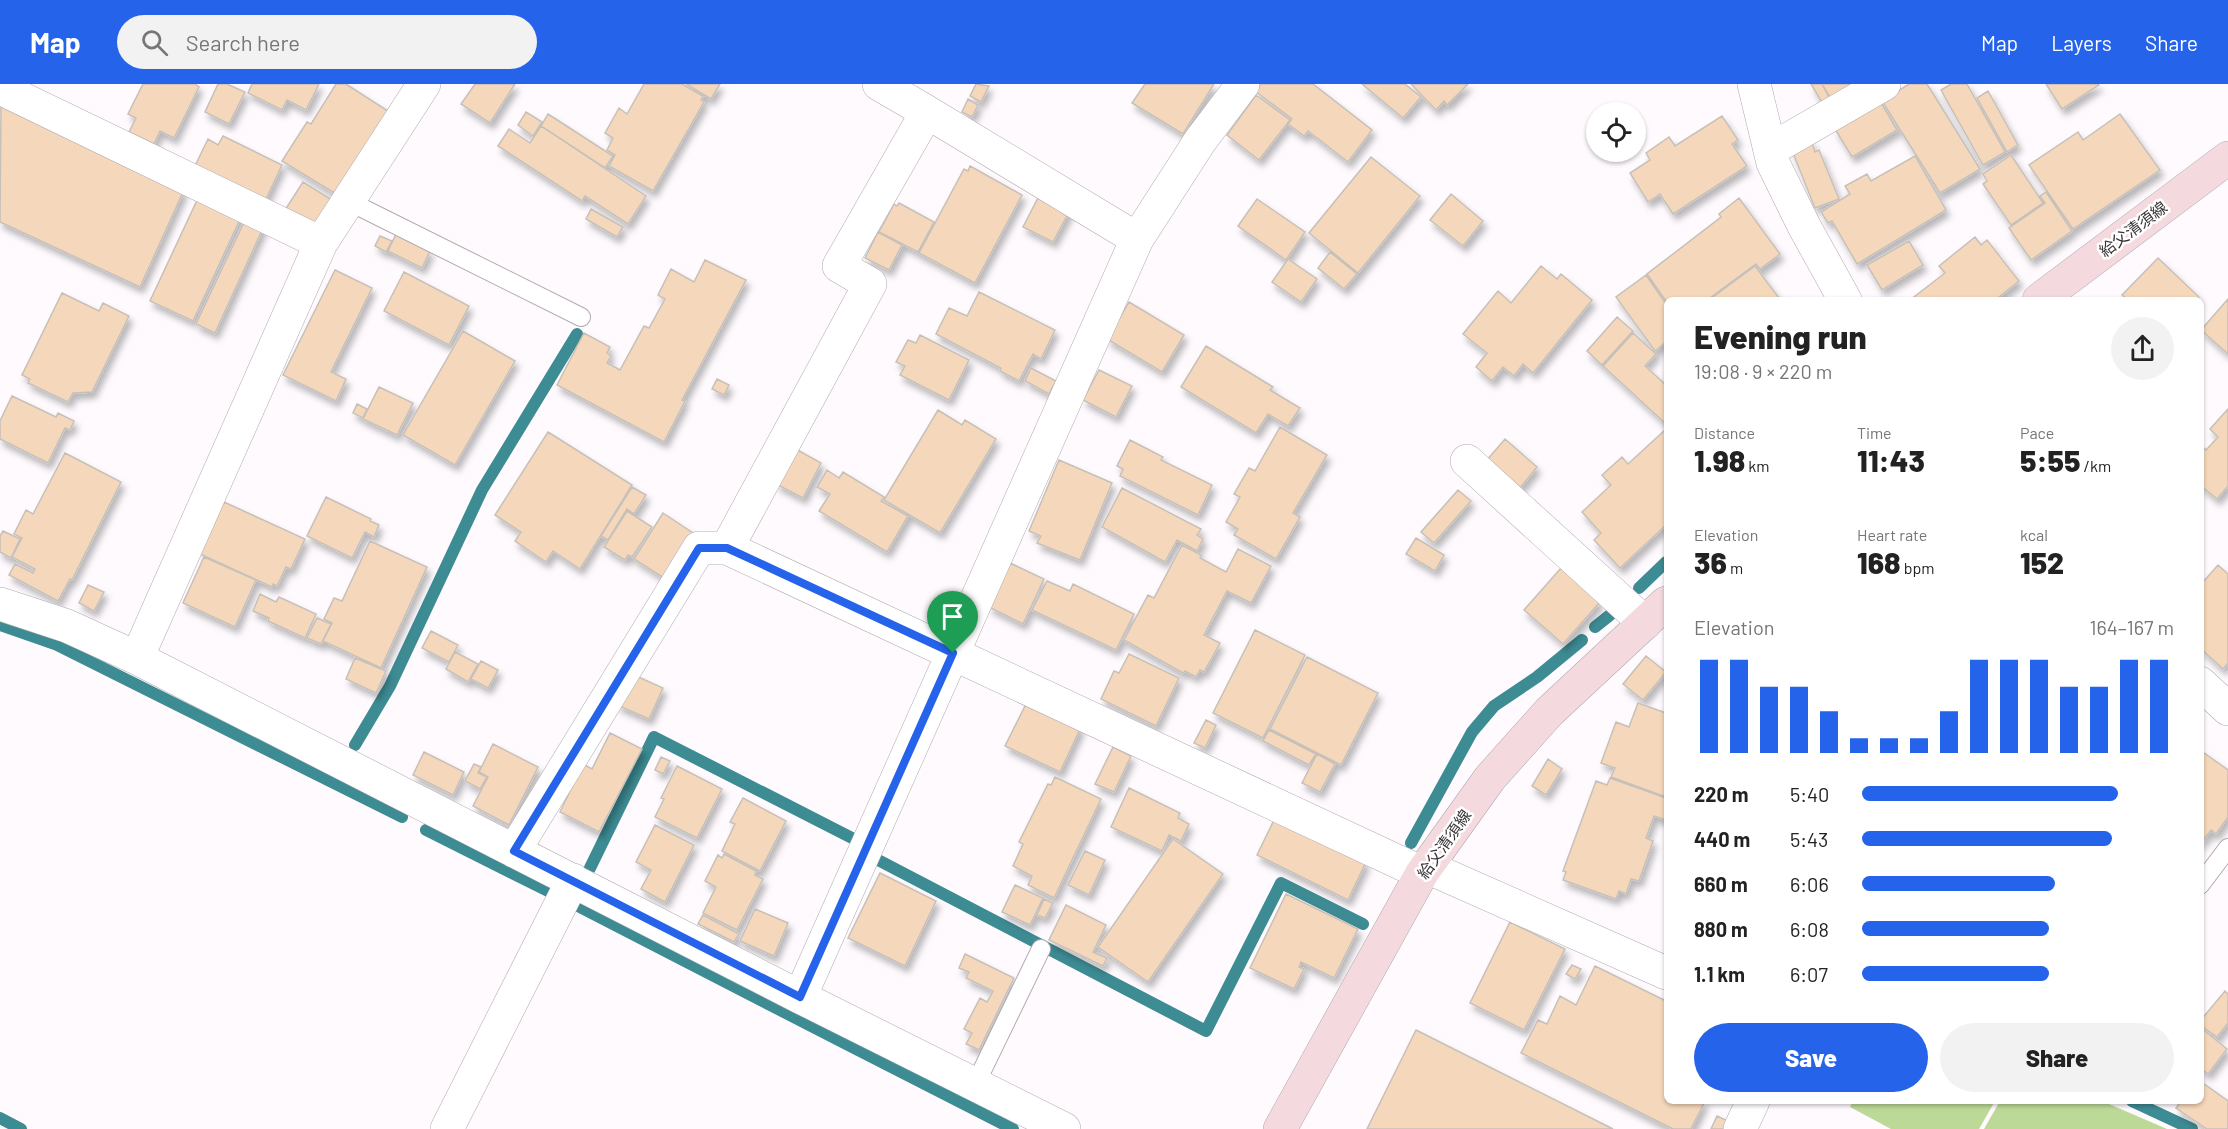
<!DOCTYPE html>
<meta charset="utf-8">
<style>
body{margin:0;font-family:Barlow,"Noto Sans JP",sans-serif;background:#f2f2f2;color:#222;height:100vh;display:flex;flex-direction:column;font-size:22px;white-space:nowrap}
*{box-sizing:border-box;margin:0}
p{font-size:20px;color:#767676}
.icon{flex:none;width:33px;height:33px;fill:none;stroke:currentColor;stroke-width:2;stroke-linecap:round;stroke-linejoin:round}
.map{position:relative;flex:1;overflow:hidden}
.side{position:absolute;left:1664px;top:213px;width:540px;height:807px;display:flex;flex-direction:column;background:#fff;border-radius:9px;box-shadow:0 2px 4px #0004}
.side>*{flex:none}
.fabs{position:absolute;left:1586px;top:18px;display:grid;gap:12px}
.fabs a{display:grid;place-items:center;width:60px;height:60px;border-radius:50%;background:#fff;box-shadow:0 2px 4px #0004;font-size:30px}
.pin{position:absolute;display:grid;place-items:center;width:51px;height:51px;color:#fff;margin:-62px -26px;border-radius:50% 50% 50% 0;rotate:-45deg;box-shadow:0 0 6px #0007}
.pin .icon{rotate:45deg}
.round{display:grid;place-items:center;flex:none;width:63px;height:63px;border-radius:32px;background:#f2f2f2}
.summary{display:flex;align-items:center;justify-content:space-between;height:102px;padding:0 30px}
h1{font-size:33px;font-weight:800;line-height:45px}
.metrics{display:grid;grid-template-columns:repeat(3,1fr);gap:9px;height:102px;padding:6px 30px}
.metrics div{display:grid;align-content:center}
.metrics b{font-size:30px;font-weight:800}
.metrics small{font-size:16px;font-weight:400}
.metrics p{font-size:16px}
.chart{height:168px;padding:12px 30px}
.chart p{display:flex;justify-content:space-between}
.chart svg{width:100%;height:108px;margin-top:6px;stroke:#2563eb;stroke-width:6}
.button{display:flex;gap:12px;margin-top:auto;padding:12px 30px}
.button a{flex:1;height:69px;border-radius:36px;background:#2563eb;color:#fff;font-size:24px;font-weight:800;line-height:69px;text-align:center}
.button a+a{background:#f2f2f2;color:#222}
ul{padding:0 30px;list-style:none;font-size:20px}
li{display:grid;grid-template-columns:96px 72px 1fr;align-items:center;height:45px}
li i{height:15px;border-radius:8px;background:#2563eb}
header{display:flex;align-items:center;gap:36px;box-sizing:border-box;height:84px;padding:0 30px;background:#2563eb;color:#fff}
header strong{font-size:28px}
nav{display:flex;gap:33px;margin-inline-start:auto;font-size:21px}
.search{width:420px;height:54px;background:#f2f2f2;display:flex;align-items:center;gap:15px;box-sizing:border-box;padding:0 21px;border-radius:33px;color:#767676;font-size:22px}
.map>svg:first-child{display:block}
.green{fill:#bcd997}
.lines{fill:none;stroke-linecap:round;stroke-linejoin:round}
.stream{stroke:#3d8b93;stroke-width:12}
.building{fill:#f5d8bb;stroke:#c7c0b9;stroke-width:1.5;filter:url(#shadow)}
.lane-casing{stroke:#b1aab1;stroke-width:20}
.street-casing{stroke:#b1aab1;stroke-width:34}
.secondary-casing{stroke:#b1aab1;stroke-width:34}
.lane{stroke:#fff;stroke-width:18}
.street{stroke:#fff;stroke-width:33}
.secondary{stroke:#f4dade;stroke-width:33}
.route-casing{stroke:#fff;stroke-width:12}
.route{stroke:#2563eb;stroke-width:8}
.labels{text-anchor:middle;stroke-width:5;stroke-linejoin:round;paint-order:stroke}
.street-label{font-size:16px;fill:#373437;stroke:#fff}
</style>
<header>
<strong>Map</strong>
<div class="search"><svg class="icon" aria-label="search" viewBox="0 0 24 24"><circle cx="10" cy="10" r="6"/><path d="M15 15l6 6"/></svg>Search here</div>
<nav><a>Map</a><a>Layers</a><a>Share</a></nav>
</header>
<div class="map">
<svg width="2228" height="1045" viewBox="0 0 2228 1045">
<defs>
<filter id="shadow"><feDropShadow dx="3.5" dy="6" stdDeviation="3" flood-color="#0004"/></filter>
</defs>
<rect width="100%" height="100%" fill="#fefafe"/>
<!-- green -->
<path class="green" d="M1853,1017H1995L1979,1045H1891L1850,1023Z
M2000,1017H2102L2167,1045H1984Z"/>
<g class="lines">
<!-- stream -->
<path class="stream" d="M1639,504L1666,478
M0,541L55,560L402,733
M1595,543L1610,531
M355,661L390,602L482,406L577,250
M426,746L554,810
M1411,759L1472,648L1494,622L1537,593L1582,556
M880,777L1206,947L1281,799L1363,840
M590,784L654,653L852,754
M574,820C721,895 866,971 1013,1045
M2132,1017L2192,1045
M0,1034L21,1045"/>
</g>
<!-- building -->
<path class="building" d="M143,0H195L199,3L174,54L160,47L154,60L129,48L136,34L128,30Z
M218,0H227L245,8L229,40L205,28Z
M252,0H319L306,26L287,16L282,26L248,9Z
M336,0H346L388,27L336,110L282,77L307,38L311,40Z
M475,0H515L490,39L461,20Z
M644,0H682L703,12L701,16L704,18L653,107L609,82L615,71L607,66L613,54L605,49L619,24L627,30Z
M686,0H720L711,15Z
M976,0L989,2L981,18L970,12Z
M1145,0H1214L1183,50L1132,19Z
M1261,0H1313L1372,46L1348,78L1308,47L1304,52L1288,40L1292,35L1255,7Z
M1362,0H1405L1421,13L1403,34Z
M1411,0H1468L1447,21L1444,17L1436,26Z
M1811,0H1822L1831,17L1824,22Z
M1822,0H1862L1832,17Z
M1909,0H1927L1980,85L1940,109L1882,17Z
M1951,0H1967L2005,68L1983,81L1941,6Z
M2046,0H2098L2099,1L2062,25Z
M1988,7L2018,61L2007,68L1977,14Z
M1256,11L1290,36L1259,76L1227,51Z
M968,15L978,21L972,33L962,28Z
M1880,17L1897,46L1852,73L1835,45Z
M1,21L184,106L140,203L0,138Z
M526,28L542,38L533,52L518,41Z
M548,30L613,72L605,84L541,42Z
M2120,30L2160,86L2073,145L2029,81L2078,48L2083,56Z
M1722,32L1738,56L1732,60L1747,82L1673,130L1660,110L1648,118L1630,89L1650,76L1646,69L1669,53L1675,62Z
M541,42L646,112L628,140L585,112L582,117L498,62L509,45L530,59Z
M223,52L282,81L266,115L194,84L208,55L218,61Z
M1811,56L1815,68L1819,66L1839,115L1815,124L1791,64Z
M2011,71L2043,119L2011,141L1983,100L1987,97L1983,90Z
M1915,72L1946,126L1857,180L1832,137L1828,139L1821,128L1850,110L1845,102L1867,90L1871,97Z
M1371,73L1420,112L1358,189L1309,149Z
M970,82L1022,111L975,199L919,169L964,85L968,87Z
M303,98L332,116L313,144L285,126Z
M2046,108L2072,147L2031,176L2009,144L2045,119L2040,112Z
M1040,110L1070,126L1053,158L1023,143Z
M1451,110L1483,137L1463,162L1430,136Z
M199,112L242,131L193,237L150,217Z
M1739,114L1780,170L1760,185L1756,180L1707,216L1666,217L1647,190L1721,133L1719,130Z
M1257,115L1305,148L1286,176L1238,142Z
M899,119L934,138L918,168L879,148L894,120L897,122Z
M591,125L623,143L617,153L586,135Z
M246,134L264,142L215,249L196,240Z
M878,148L902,161L889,186L865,174Z
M396,150L430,167L422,184L388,167Z
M380,152L392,157L386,168L375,162Z
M1975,153L1981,161L1987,156L2019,197L1995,216H1916L1914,213L1945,189L1939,182Z
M1909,157L1923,181L1882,206L1867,181Z
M1330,168L1357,190L1344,205L1318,184Z
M2158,174L2199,213L2197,216H2128L2122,211Z
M1288,175L1317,195L1301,218L1272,198Z
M705,176L746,196L682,316L685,317L664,358L557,301L584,249L610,263L607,269L611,272L607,279L620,286L644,242L649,244L665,215L658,211L671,185L694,198Z
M1541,182L1557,195L1561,190L1592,216L1533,289L1523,280L1514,292L1503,283L1492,297L1476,283L1487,269L1463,250L1498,207L1511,219Z
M1755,182L1779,214L1776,216H1709Z
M335,186L372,204L331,288L346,295L336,317L283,291Z
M404,188L469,222L449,261L384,227Z
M1646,191L1666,220V258L1655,267L1616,213Z
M979,208L1055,246L1041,275L1033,270L1019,297L1000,287L1001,284L936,250L949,224L967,232Z
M62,209L99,227L103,219L129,232L92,308L73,309L68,318L28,299L30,295L22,291Z
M2228,215V270L2201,246Z
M1129,218L1184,251L1162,288L1107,255Z
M1617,233L1633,247L1602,281L1587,267Z
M463,247L515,277L455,381L403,351Z
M1633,249L1656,270L1645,282L1666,301V340L1603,282Z
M920,251L969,276L949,316L900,291L905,282L896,278L908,256L916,259Z
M1206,262L1273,303L1270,306L1300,324L1288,342L1268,330L1256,349L1181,303Z
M1031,284L1056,297L1049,310L1025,297Z
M1099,286L1132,302L1116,333L1083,316Z
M717,295L729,301L724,311L712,305Z
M379,303L413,319L397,351L363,335Z
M12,312L56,333L58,329L74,337L70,346L65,344L48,379L0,355V337Z
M357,320L367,325L363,334L353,329Z
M2228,325V402L2217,415L2200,401V361L2206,366L2218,353L2210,345Z
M938,326L962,341L965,336L996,355L940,449L884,416Z
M1280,343L1327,371L1293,429L1300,433L1276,475L1234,451L1238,445L1226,438L1240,413L1234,410L1249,384L1255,387Z
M1665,346L1666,348V441L1620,484L1594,456L1601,449L1582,428L1611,401L1602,391L1622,373L1628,380Z
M548,348L632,401L580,485L553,467L546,478L515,457L521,448L495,431Z
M1505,355L1537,383L1520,404L1487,376Z
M1130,356L1163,373L1161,376L1212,401L1198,431L1120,392L1123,385L1117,382Z
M794,364L821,379L803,414L776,400Z
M65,369L121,398L72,496L70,495L58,517L9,491L15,480L33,489L35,485L12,473L22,454L14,450L26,426L33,430Z
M1059,376L1112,399L1080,476L1037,459L1041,452L1029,447Z
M827,386L839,394L843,388L884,413L881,417L908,432L887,468L819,427L830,410L817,403Z
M632,403L646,411L634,430L627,425L608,456L601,452Z
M1122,404L1201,445L1197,451L1203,455L1197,467L1177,456L1165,478L1102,443Z
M1458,406L1471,417L1434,459L1421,448Z
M326,413L371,435L370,437L379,441L374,453L365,448L352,474L307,452Z
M224,418L305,455L291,485L286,483L277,502L273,500L272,503L200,470Z
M627,427L652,443L632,473L628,471L625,476L604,463Z
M663,429L693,449L664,494L634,475Z
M3,447L20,455L11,474L0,468V452Z
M1416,454L1444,471L1435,487L1406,470Z
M370,457L427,483L381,584L323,557L332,539L324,535L334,514L342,517Z
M1182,461L1201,471L1200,474L1226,488L1238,465L1271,482L1251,519L1227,507L1204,551L1220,559L1204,588L1200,586L1196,593L1185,587L1183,589L1124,556L1148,511L1154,514Z
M204,473L256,496L235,543L183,519Z
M1010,479L1044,495L1023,540L989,523Z
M2218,481L2228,490V579L2223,585L2200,564V496L2203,498Z
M1561,484L1600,518L1563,560L1524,526Z
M1047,497L1070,507L1073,500L1134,530L1116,566L1032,526Z
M88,501L104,508L94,527L79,519Z
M260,510L276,518L279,513L316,530L305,554L268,537L269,534L253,527Z
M317,534L331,540L321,560L307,554Z
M1255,546L1305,571L1263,654L1213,629Z
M431,547L458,561L449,578L422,564Z
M455,568L478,580L468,598L446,585Z
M1129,570L1179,594L1156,642L1101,615L1114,587L1119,589Z
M1646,572L1666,588L1643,616L1623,600Z
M1307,573L1378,609L1341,681L1270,645Z
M355,574L386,587L376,609L346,595Z
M481,577L498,586L488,604L471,595Z
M632,590L663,604L649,635L617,621Z
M1028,616L1081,643L1060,688L1005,662Z
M1638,619L1666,629V713L1611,693L1615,684L1601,679L1616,638L1629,643Z
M1206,636L1216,641L1205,664L1194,659Z
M1269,646L1316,670L1309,681L1263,657Z
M610,649L642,665L599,748L560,728L583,680L592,685Z
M493,660L538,683L509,741L473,722L488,693L479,688Z
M1113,663L1131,672L1114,708L1095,700Z
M2200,666L2228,686V733L2216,750L2211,746L2200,760Z
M424,668L464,688L453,711L413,691Z
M1317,670L1335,680L1320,708L1302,699Z
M661,673L670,677L663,690L655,686Z
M1548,675L1562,685L1546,711L1532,702Z
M474,680L481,683L478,689L487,693L480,705L465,697Z
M677,682L722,705L697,754L655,733L664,715L661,714Z
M1055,693L1101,715L1054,814L1028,801L1032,792L1013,782L1023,760L1019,758L1048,700L1051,701Z
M1610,694L1666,714V736L1654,732L1646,754L1653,757L1639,797L1631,795L1626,810L1619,807L1616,815L1563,796L1566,788L1563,787L1596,697L1607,701Z
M1129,704L1180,729L1178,734L1189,740L1181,757L1169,751L1162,767L1111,743Z
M743,714L786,737L760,787L722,767L735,740L730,738Z
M1275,734L1366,778L1348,816L1257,771Z
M655,741L694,761L665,818L641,805L651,786L636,778Z
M1173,755L1223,790L1148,898L1098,863Z
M1085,767L1105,776L1089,811L1068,801Z
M724,770L756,787L755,791L763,795L737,846L703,829L716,803L705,797L718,771L722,774Z
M880,789L936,817L905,882L848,854Z
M1015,801L1043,814L1030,841L1002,828Z
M1286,810L1358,845L1334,894L1301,878L1299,883L1304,885L1294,905L1250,884Z
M1044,815L1053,819L1045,834L1037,831Z
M1066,821L1106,841L1093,868L1107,874L1103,882L1049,856Z
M755,825L788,839L774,872L740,857Z
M703,831L739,850L734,858L698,840Z
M1510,838L1565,865L1524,946L1470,919Z
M965,870L1014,894L979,966L966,960L972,949L964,945L980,914L987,918L993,907L966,894L969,888L959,884Z
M1572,881L1581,885L1575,895L1566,890Z
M1595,882L1666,917V1017H1705L1691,1045H1673L1521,969L1538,936L1547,940L1560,912L1576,921Z
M2225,907L2228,910V939L2217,953L2200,941V937Z
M2200,943L2227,965L2208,990L2200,984Z
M1416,946L1613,1045H1367Z
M2200,997L2228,1017V1045H2207L2176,1024L2181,1017H2200Z
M1717,1032L1728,1037L1724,1045H1711Z"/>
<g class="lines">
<defs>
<path id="lane" d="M348,117L581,233
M2200,801L2228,764
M975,1001L1041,865"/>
<path id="street" d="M879,0L927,28L839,182L870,200L727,464L1422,789
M1754,0L1773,79L1804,142L1845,216
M0,4L321,159
M927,28L1137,155
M1770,66L1884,0
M1467,377L1645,539
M0,520L67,542L137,574L800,913L1064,1045
M137,574L321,159L424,0
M2200,599L2228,625
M514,767L699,464H727
M1427,783L1666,889
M800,913L1137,155L1200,57L1243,0
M447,1045L573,796
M1740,1045L1753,1017"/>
<path id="secondary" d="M2039,216L2228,74
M1280,1045L1422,789L1490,694L1549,628L1666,519"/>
</defs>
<!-- lane casing -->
<use href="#lane" class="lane-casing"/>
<!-- street casing -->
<use href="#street" class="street-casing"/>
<!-- secondary casing -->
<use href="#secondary" class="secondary-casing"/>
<!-- lane -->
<use href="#lane" class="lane"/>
<!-- street -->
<use href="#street" class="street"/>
<!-- secondary -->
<use href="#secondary" class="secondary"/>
</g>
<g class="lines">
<defs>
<path id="route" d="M699,464H727L953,569L800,913L514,767Z"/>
</defs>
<!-- route casing -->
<use href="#route" class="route-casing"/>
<!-- route -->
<use href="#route" class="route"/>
</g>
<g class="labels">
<!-- street labels -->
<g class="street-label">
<text transform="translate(2133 145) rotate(-37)" y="6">給父清須線</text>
<text transform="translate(1444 760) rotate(-55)" y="6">給父清須線</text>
</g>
</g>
</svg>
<div class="fabs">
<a><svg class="icon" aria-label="locate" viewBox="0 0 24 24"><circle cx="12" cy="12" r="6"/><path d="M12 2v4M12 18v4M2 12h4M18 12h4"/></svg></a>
</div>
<div class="pin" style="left:953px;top:569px;background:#1e9e55"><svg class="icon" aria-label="arrive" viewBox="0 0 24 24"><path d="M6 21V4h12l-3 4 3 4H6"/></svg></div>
<section class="side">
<div class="summary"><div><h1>Evening run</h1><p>19:08 · 9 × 220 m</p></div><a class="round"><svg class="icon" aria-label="share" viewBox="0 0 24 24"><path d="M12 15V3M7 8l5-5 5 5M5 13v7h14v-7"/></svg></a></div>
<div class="metrics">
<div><p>Distance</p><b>1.98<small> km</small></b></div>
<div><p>Time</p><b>11:43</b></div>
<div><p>Pace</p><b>5:55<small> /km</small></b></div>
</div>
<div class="metrics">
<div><p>Elevation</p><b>36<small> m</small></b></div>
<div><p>Heart rate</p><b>168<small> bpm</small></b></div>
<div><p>kcal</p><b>152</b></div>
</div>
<div class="chart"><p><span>Elevation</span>164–167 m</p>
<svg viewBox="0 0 160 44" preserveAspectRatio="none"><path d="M5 44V6M15 44V6M25 44V17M35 44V17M45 44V27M55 44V38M65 44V38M75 44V38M85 44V27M95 44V6M105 44V6M115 44V6M125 44V17M135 44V17M145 44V6M155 44V6"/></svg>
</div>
<ul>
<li><b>220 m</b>5:40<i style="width:82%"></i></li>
<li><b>440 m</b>5:43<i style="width:80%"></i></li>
<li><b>660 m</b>6:06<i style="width:62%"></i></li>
<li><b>880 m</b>6:08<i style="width:60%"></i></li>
<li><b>1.1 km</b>6:07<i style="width:60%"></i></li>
</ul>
<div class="button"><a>Save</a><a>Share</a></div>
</section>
</div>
